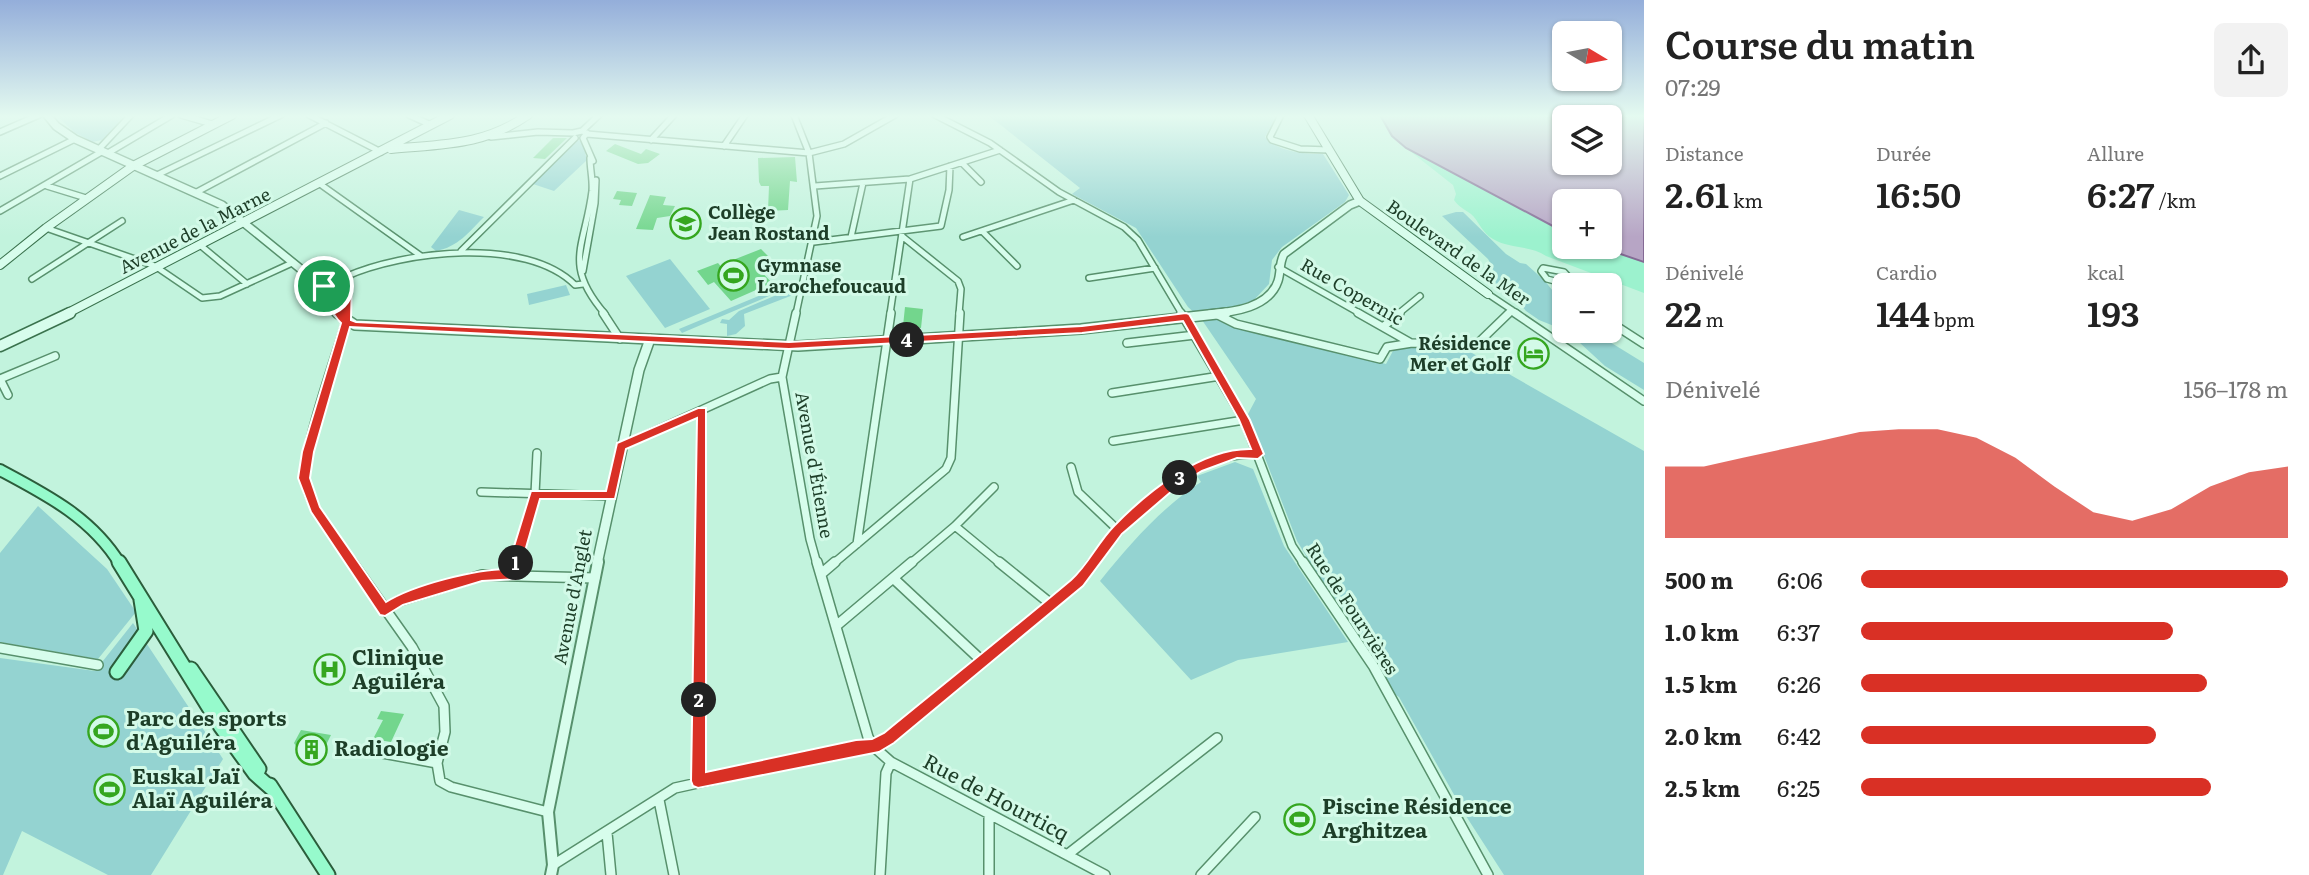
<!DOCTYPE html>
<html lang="fr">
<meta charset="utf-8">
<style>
body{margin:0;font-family:Literata,serif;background:#f2f2f2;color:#222;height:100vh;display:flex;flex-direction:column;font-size:26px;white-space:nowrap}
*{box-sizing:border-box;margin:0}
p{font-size:23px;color:#767676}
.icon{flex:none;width:38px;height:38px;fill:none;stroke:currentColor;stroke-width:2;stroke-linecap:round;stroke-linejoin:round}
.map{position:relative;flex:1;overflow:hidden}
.sheet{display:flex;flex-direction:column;background:#fff;width:665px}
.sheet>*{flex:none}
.needle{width:46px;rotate:100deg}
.tools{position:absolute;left:1552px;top:21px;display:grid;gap:14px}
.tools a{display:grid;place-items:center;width:70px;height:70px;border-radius:10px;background:#fff;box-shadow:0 2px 5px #0004;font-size:35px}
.pin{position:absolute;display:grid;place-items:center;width:60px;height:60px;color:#fff;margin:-30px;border:4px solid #fff;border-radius:50%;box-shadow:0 2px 7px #0007}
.km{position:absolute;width:35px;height:35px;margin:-18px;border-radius:50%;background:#222;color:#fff;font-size:19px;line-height:35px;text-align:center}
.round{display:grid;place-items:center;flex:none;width:74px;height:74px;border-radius:10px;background:#f2f2f2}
.summary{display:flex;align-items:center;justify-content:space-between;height:119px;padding:0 21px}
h1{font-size:38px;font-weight:600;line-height:52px}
.figures{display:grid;grid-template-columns:repeat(3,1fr);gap:10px;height:119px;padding:7px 21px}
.figures div{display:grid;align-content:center}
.figures b{font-size:35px;font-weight:600}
.figures small{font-size:19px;font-weight:400}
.figures p{font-size:19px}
.chart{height:196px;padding:14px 21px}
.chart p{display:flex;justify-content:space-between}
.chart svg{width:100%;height:126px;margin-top:7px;fill:#d93025;opacity:.7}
ul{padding:0 21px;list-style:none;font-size:23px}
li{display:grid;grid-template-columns:112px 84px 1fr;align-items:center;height:52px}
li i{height:18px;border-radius:9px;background:#d93025}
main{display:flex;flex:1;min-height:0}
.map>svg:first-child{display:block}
.green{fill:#94d3d1}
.sand{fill:#9cf2ce}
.water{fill:#b7a5c5;stroke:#846a95;stroke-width:2;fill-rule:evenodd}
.building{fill:#73d68d}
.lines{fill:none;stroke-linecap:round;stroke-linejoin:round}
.minor-far2-casing{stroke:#57906c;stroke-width:8}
.minor-far1-casing{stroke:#57906c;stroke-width:10}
.minor-casing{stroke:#57906c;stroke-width:12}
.tertiary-far2-casing{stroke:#57906c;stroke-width:10}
.tertiary-far1-casing{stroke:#57906c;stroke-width:12}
.tertiary-casing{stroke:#57906c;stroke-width:14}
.secondary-far1-casing{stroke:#3a724d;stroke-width:10}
.secondary-casing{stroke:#3a724d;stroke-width:13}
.primary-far1-casing{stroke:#2b5d3b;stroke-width:14}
.primary-casing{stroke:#2b5d3b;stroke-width:17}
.minor-far2{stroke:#d7fdec;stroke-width:5}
.minor-far1{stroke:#d7fdec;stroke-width:7}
.minor{stroke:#d7fdec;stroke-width:9}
.tertiary-far2{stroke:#d7fdec;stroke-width:7}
.tertiary-far1{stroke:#d7fdec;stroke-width:9}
.tertiary{stroke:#d7fdec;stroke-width:10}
.secondary-far1{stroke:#d7fdec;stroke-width:8}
.secondary{stroke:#d7fdec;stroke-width:10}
.primary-far1{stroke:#96facc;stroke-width:10}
.primary{stroke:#96facc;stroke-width:13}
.route{fill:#d93025;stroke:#fff;stroke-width:2;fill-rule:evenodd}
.labels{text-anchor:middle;stroke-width:6;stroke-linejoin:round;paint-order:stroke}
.poi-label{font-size:18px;font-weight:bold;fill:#1d3e28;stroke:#d3fae8;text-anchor:start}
.street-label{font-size:18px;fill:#1d3e28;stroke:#d3fae8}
.near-poi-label{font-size:21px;font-weight:bold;fill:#1d3e28;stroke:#d3fae8;text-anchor:start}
.near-street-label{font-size:21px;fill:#1d3e28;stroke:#d3fae8}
</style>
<main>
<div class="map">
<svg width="1644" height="875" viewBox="0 0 1644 875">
<rect width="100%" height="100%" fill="#c2f3dd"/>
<!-- green -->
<path class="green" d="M126,115L102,140L92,142L74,132L57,116Z
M988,115H1277L1265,137C1278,152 1304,154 1323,154L1349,195L1345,202L1282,247L1272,260L1269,284L1253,301L1224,309L1234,325L1386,364L1394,349L1436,346L1472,353L1644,451V875H1504L1466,816L1399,697L1390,691L1382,673L1383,668L1371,646L1319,577L1297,541L1248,414L1256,399L1202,320L1188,307L1136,228L1072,194L1080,188Z
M576,140L582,141L587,160L554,191L530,183Z
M459,210L484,217C469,232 458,247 436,251L431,247Z
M1456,212H1463L1506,254L1520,263L1526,264L1545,281L1564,305V330L1539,320L1526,311L1509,291L1495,286L1493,268L1488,259L1442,216Z
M670,259L710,309L665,328L626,276Z
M792,282L795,285L682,333L679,329Z
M566,285L570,295L529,305L527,294Z
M788,290L793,295L744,314L745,326L736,334L727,336V324L720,323L722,319L729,320L739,311Z
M1567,331H1592L1644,363V390L1605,366Z
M1235,462L1253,469L1284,546L1348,642L1238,660L1191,680L1100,581C1130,544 1161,508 1201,482L1197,476Z
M38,506L107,569L136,612L98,659L0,642V553Z
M133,623L223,759L151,875H108L22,831L3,875H0V658L95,671Z"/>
<!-- sand -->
<path class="sand" d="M1406,148L1564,232V247H1600L1644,262V293L1546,256C1530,245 1509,249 1493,239C1482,233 1479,221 1471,214C1464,209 1459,207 1454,200L1456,194L1453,185Z"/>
<!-- water -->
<path class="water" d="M1380,115H1644V262L1600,247H1610V201H1564V232L1406,148L1392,136ZM1610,117V163H1564V117Z"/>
<!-- building -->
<path class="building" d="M553,138H567L545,159L533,158Z
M615,144L641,154L646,149L660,154L648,163L638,164L606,151Z
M795,157L797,182L790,181L788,210L768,211L769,186H761L759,182L758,158Z
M617,191L637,193L632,206L619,205L621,200L613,199Z
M650,195L666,197L663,205L675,206L670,216L657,218L653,230L636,229Z
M761,249L769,257L762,260L767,265L759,269L772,283L731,301L714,282L708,285L697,271L718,263L724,270L737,265L733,260Z
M905,307L923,309L921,328L903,326Z
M381,711L404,714L391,742L373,739L383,720L377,719Z
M301,730L331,735L320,757L301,754L294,743Z"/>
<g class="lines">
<defs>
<path id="minor-far2" d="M181,115L212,124
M309,115L381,152
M409,115L431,125
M794,115L809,153L817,216L796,314
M935,115L990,143L1059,192L1124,227L1138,240L1182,314
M1281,115L1270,137L1272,140L1300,149L1329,150
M582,131L587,133L583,138L593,161
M0,132L39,115
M587,134L809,153L844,144L895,115
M491,137L538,132L573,133L582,131L599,115
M651,140L674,115
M724,146L745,115
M99,149L131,115
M108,153L172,115
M590,158C590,169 593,180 592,191C585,247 562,264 605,314
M962,163L981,182
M157,175L281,115
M0,176L75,139
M320,184L421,256
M47,186L86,198
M815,186L910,179L1000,150
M195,193L326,123
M0,211L103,151
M46,228L155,266L202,298L220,296L292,263
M982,231L1017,266
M851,237L863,183
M903,237L958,281L961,289L959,314
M963,237L1074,200
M814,242L941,226L949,190L950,166
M200,245L247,284
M461,251L575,138
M1278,267L1361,314
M583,271L595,203L596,180
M345,277C403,251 526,236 575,285L583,284
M1089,278L1155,268
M32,279L122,221
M1570,285L1547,279L1541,271L1543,268L1564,272L1576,285
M1488,294L1518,314
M890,314L910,179
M1398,314L1420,296
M1507,314L1512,310"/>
<path id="minor-far1" d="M603,313L620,339
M796,313L782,377L810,539L817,564
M1181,313L1244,420L1292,546L1304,564
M1358,313L1411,343
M1515,313L1644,401
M1216,314L1236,324L1380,359L1387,347L1412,343L1477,344L1509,313
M346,322C337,351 300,456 305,480C310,511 336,538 353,564
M1610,322L1644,344
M1384,326L1400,313
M1127,343L1195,335
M0,379L55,356
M0,379L8,395
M1112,393L1220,376
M1113,441L1244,420
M622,446L770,379L782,377
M1071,467L1078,492L1118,530
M481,492L611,496
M955,526L1001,564
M857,544L891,313
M515,564L535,494L537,453
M700,564L702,411
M833,564L946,469L951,458L960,313
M910,564L955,526L994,487
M1092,564C1131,513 1189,451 1258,454"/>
<path id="minor" d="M352,562L412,647L444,706L445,732L437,763L440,781L451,787L548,812
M817,562L868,737L874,747L891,762L1105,875
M999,562L1051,604
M1303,562L1374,667L1488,875
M821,574L835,562
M512,575L516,562
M893,578L982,661
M385,610L399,601L482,575L595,578
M836,626L912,562
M0,648L98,665
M366,750L437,763
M698,781L700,562
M659,800L674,875
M989,814V875
M607,833L611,875
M1067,855L1217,738
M553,865L675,788L856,748L874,747L889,738L1078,582L1093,562
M880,875L886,773L891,762
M1201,875L1255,817"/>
<path id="tertiary-far2" d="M47,115L56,126L75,139L222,205L313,279L326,282
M326,282L325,286L334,300L338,314
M326,282L339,276L348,280L345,287L346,314
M1210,314C1233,312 1269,308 1278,281C1281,272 1279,263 1284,254L1350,205L1360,201"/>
<path id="tertiary-far1" d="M337,313L355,325L798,346L1081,329L1226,313
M346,313V322
M597,564L639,370L650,339"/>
<path id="tertiary" d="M551,875L553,865L548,812L598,562"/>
<path id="secondary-far1" d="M1308,115L1360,201L1488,294
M391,149C443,144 483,146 528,115
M0,265L46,228L133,166L232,115
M66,314L450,115"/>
<path id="secondary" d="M0,346L70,313"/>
<path id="primary-far1" d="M0,470C47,495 92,518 120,564"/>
<path id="primary" d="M119,562L221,727L255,774L272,789
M191,669L259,769
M117,672L146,631L141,600
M270,785L328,875"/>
</defs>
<!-- minor-far2 casing -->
<use href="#minor-far2" class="minor-far2-casing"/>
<!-- minor-far1 casing -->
<use href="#minor-far1" class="minor-far1-casing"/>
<!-- minor casing -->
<use href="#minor" class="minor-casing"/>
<!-- tertiary-far2 casing -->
<use href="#tertiary-far2" class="tertiary-far2-casing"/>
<!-- tertiary-far1 casing -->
<use href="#tertiary-far1" class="tertiary-far1-casing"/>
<!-- tertiary casing -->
<use href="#tertiary" class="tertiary-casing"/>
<!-- secondary-far1 casing -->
<use href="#secondary-far1" class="secondary-far1-casing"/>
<!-- secondary casing -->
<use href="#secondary" class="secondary-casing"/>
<!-- primary-far1 casing -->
<use href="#primary-far1" class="primary-far1-casing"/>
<!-- primary casing -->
<use href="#primary" class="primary-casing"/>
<!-- minor-far2 -->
<use href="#minor-far2" class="minor-far2"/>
<!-- minor-far1 -->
<use href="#minor-far1" class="minor-far1"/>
<!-- minor -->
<use href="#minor" class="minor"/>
<!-- tertiary-far2 -->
<use href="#tertiary-far2" class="tertiary-far2"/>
<!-- tertiary-far1 -->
<use href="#tertiary-far1" class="tertiary-far1"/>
<!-- tertiary -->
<use href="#tertiary" class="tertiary"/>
<!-- secondary-far1 -->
<use href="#secondary-far1" class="secondary-far1"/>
<!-- secondary -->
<use href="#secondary" class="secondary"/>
<!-- primary-far1 -->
<use href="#primary-far1" class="primary-far1"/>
<!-- primary -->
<use href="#primary" class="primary"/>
</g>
<!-- sky -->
<linearGradient id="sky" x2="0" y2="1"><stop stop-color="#94aeda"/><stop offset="0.49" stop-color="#e4faf0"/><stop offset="1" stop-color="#e4faf0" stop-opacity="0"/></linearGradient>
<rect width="1644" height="237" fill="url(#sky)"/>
<!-- route -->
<path class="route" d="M347,275L352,278L351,320L356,322L789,342L1082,326L1186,313L1189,314L1250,420L1264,454L1258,459L1237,458L1202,471L1180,484L1122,534L1083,586L894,743L879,752L698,788L693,786L691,781L697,418L626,449L615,499H540L517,579L482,581L403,605L385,616L380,615L311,512L298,478L302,452L341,323C330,313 328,299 320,286L328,276ZM334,281L342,282L341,309L339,300L330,287ZM1183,321L1239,420L1251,449C1201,448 1147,492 1114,526C1098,542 1088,565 1071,580C1009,632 946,682 884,733L872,739L856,740L706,772V408H698L617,443L606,491H531L507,569C476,569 413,585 386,602L320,507L310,478L314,452L350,327L789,349L1082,333Z"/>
<!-- icons -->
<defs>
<symbol id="school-ring" viewBox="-11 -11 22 22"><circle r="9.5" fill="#d3fae8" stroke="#35a61f" stroke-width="1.5"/><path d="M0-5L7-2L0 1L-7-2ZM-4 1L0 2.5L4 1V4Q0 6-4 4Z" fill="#35a61f"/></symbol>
<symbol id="stadium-ring" viewBox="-11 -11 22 22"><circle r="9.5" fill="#d3fae8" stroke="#35a61f" stroke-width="1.5"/><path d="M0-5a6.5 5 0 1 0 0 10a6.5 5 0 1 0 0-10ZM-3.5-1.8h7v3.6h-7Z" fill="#35a61f"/></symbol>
<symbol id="hotel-ring" viewBox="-11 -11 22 22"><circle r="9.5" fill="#d3fae8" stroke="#35a61f" stroke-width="1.5"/><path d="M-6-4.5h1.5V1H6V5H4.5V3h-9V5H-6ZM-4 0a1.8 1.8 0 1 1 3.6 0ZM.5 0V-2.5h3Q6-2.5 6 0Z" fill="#35a61f"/></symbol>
<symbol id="hospital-ring" viewBox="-11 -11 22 22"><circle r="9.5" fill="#d3fae8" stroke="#35a61f" stroke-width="1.5"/><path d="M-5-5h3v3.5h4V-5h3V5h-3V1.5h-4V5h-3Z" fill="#35a61f"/></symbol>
<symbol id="building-ring" viewBox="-11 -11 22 22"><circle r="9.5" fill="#d3fae8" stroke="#35a61f" stroke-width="1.5"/><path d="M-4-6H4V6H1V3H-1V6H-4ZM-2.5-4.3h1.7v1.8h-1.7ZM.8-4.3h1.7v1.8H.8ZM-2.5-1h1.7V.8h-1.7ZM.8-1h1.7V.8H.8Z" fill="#35a61f"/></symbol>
</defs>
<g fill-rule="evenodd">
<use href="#school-ring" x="668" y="206" width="35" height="35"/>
<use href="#stadium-ring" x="716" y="258" width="35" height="35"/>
<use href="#hotel-ring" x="1516" y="336" width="35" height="35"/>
<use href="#hospital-ring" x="312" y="652" width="35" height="35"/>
<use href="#stadium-ring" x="86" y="714" width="35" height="35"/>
<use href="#building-ring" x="294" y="732" width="35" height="35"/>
<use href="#stadium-ring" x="92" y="772" width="35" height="35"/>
<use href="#stadium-ring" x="1282" y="802" width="35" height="35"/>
</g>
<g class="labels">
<!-- poi labels -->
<g class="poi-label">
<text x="708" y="219">Collège<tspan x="708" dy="21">Jean Rostand</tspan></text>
<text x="757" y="272">Gymnase<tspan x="757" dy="21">Larochefoucaud</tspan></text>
<text x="1511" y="350" text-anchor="end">Résidence<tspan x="1511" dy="21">Mer et Golf</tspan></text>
</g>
<!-- street labels -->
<g class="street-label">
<text transform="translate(195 231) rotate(-27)" y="6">Avenue de la Marne</text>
<text transform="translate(1458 253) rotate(35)" y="6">Boulevard de la Mer</text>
<text transform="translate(1352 292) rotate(30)" y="6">Rue Copernic</text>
<text transform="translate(814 465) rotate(80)" y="6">Avenue d'Étienne</text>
<text transform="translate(573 597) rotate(-79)" y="6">Avenue d'Anglet</text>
<text transform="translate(1352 609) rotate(57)" y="6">Rue de Fourvières</text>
</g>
<!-- near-poi labels -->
<g class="near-poi-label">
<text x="352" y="665">Clinique<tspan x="352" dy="24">Aguiléra</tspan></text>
<text x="126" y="726">Parc des sports<tspan x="126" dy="24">d'Aguiléra</tspan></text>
<text x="334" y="756">Radiologie</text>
<text x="132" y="784">Euskal Jaï<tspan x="132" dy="24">Alaï Aguiléra</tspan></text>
<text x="1322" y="814">Piscine Résidence<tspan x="1322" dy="24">Arghitzea</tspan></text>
</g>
<!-- near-street labels -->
<g class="near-street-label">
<text transform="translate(996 798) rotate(28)" y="7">Rue de Hourticq</text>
</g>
</g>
</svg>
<div class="tools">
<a><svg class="needle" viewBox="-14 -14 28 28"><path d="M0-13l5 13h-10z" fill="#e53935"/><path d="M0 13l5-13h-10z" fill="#767676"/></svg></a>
<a><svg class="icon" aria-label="layers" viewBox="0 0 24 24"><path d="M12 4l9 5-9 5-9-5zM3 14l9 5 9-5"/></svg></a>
<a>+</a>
<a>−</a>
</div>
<div class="pin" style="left:324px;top:286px;background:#1e9e55"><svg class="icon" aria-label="arrive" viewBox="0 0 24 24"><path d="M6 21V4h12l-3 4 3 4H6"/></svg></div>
<b class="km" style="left:516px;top:563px">1</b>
<b class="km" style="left:699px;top:700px">2</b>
<b class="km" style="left:1180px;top:478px">3</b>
<b class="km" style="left:907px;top:340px">4</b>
</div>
<section class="sheet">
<div class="summary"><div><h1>Course du matin</h1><p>07:29</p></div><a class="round"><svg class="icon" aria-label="share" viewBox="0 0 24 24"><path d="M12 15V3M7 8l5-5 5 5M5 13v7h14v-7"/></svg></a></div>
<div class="figures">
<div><p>Distance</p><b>2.61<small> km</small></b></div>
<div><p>Durée</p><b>16:50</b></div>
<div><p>Allure</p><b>6:27<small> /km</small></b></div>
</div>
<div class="figures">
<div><p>Dénivelé</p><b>22<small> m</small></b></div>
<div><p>Cardio</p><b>144<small> bpm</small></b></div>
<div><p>kcal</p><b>193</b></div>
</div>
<div class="chart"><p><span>Dénivelé</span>156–178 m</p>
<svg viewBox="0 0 160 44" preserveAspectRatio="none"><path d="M0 44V19L10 19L20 16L30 13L40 10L50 7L60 6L70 6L80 9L90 16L100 26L110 35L120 38L130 34L140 26L150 21L160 19V44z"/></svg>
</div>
<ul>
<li><b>500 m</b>6:06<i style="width:100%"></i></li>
<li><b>1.0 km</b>6:37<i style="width:73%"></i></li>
<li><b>1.5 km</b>6:26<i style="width:81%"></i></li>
<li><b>2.0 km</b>6:42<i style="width:69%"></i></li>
<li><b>2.5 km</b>6:25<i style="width:82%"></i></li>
</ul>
</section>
</main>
